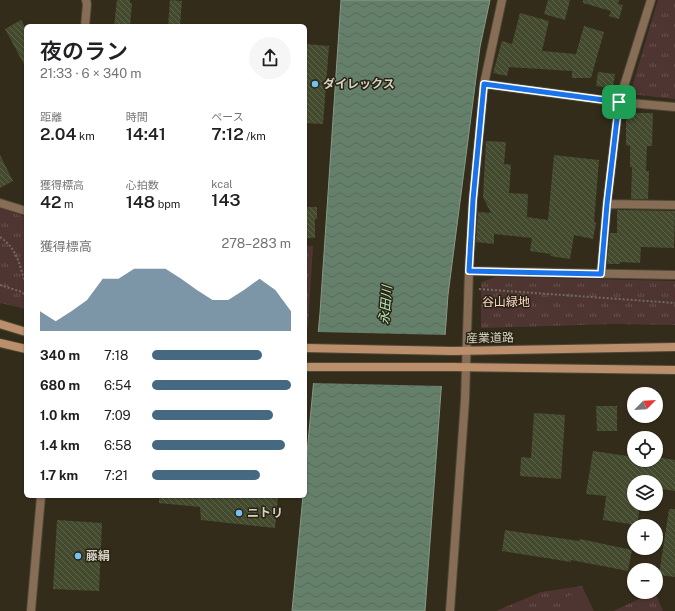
<!DOCTYPE html>
<html lang="ja">
<meta charset="utf-8">
<style>
body{margin:0;font-family:"Public Sans","Noto Sans JP",sans-serif;background:#f6f6f6;color:#202124;height:100vh;display:flex;flex-direction:column;font-size:15px;white-space:nowrap}
*{box-sizing:border-box;margin:0}
p{font-size:13px;color:#757577}
.icon{flex:none;width:22px;height:22px;fill:none;stroke:currentColor;stroke-width:2;stroke-linecap:round;stroke-linejoin:round}
.map{position:relative;flex:1;overflow:hidden}
.sheet{position:absolute;left:24px;top:24px;width:283px;height:474px;display:flex;flex-direction:column;background:#fff;border-radius:6px;box-shadow:0 1px 3px #0004}
.sheet>*{flex:none}
.needle{width:26px;rotate:66deg}
.fabs{position:absolute;left:627px;top:387px;display:grid;gap:8px}
.fabs a{display:grid;place-items:center;width:36px;height:36px;border-radius:50%;background:#fff;box-shadow:0 1px 3px #0004;font-size:20px}
.pin{position:absolute;display:grid;place-items:center;width:34px;height:34px;color:#fff;margin:-17px;border-radius:8px;box-shadow:0 2px 6px #0006}
.round{display:grid;place-items:center;flex:none;width:42px;height:42px;border-radius:21px;background:#f6f6f6}
.summary{display:flex;align-items:center;justify-content:space-between;height:68px;padding:0 16px}
h1{font-size:22px;font-weight:600;line-height:30px}
.figures{display:grid;grid-template-columns:repeat(3,1fr);gap:6px;height:68px;padding:4px 16px}
.figures div{display:grid;align-content:center}
.figures b{font-size:17px;font-weight:600}
.figures small{font-size:11px;font-weight:400}
.figures p{font-size:11px}
.chart{height:112px;padding:8px 16px}
.chart p{display:flex;justify-content:space-between}
.chart svg{width:100%;height:72px;margin-top:4px;fill:#466982;opacity:.7}
ul{padding:0 16px;list-style:none;font-size:13px}
li{display:grid;grid-template-columns:64px 48px 1fr;align-items:center;height:30px}
li i{height:10px;border-radius:5px;background:#466982}
.map>svg:first-child{display:block}
.park{fill:url(#park-tufts)}
.pitch{fill:#4e3531}
.water{fill:url(#water-waves);stroke:#879986}
.pier{fill:#332c1a}
.building{fill:url(#building-back-hatch)}
.lines{fill:none;stroke-linecap:round;stroke-linejoin:round}
.minor-casing{stroke:#4d4736;stroke-width:10}
.tertiary-casing{stroke:#4d4736;stroke-width:10}
.secondary-casing{stroke:#4d4736;stroke-width:10}
.path{stroke:#726c5d;stroke-width:2;stroke-dasharray:2 2;stroke-linecap:butt}
.minor{stroke:#876c56;stroke-width:8}
.tertiary{stroke:#876c56;stroke-width:8}
.secondary{stroke:#bb8f6c;stroke-width:8}
.route-casing{stroke:#fff;stroke-width:8}
.route{stroke:#1a73e8;stroke-width:5}
.poi-dot{fill:#74c0f6;stroke:#292311;stroke-width:1.5}
.labels{text-anchor:middle;stroke-width:3;stroke-linejoin:round;paint-order:stroke}
.poi-label{font-size:12px;font-weight:bold;fill:#d7d2c7;stroke:#292311;text-anchor:start}
.park-label{font-size:12px;fill:#fcd5ce;stroke:#292311}
.street-label{font-size:12px;fill:#d7d2c7;stroke:#292311}
.water-label{font-size:13px;font-style:italic;fill:#b6e8bf;stroke:#292311}
</style>
<div class="map">
<svg width="675" height="611" viewBox="0 0 675 611">
<defs>
<pattern id="park-tufts" width="24" height="20" patternUnits="userSpaceOnUse"><rect width="24" height="20" fill="#4e3531"/><path d="M3 7l-1-3M5 7V3M7 7l1-3M15 17l-1-3M17 17v-4M19 17l1-3" fill="none" stroke="#67514d"/></pattern>
<pattern id="water-waves" width="16" height="10" patternUnits="userSpaceOnUse"><rect width="16" height="10" fill="#65806a"/><path d="M0 5q4-4 8 0t8 0" fill="none" stroke="#58695a"/></pattern>
<pattern id="building-back-hatch" width="6" height="6" patternUnits="userSpaceOnUse"><rect width="6" height="6" fill="#434a2e"/><path d="M-1 5l2 2M0 0l6 6M5-1l2 2" fill="none" stroke="#5d634b"/></pattern>
</defs>
<rect width="100%" height="100%" fill="#332c1a"/>
<!-- park -->
<path class="park" d="M658,0H675V99L630,94Z
M0,208L26,217V309L0,303Z
M305,246H313L308,327L305,328Z
M496,277L675,281V325L613,324L481,328V282Z
M582,586L594,611H496L541,592Z
M655,592L663,611H613Z"/>
<!-- pitch -->
<path class="pitch" d="M579,592L587,610L584,611H565L560,600Z"/>
<!-- water -->
<path class="water" d="M341,0H490L480,47L448,295L425,611H292L303,496H305V475L320,313Z"/>
<!-- pier -->
<path class="pier" d="M317,332L447,335L444,386L312,383Z"/>
<!-- building -->
<path class="building" d="M117,0H130V3H132L130,26H114Z
M170,0L182,1L180,26H168Z
M548,0H570L565,20L544,14Z
M583,0H619L618,4L623,5L619,19L609,16L611,11L583,3Z
M520,13L549,21L542,51L576,54L584,26L604,32L591,78H572V71L509,67L507,76L493,73L502,41L512,44Z
M21,20L26,29V68L5,29Z
M305,44L329,46L323,124L305,123Z
M598,72L615,74L613,88L596,86Z
M626,113H653L652,146H647L646,171H649L648,199H631L632,167H630V146L626,145Z
M486,141L506,142L504,164L511,165L509,193L528,194L527,217L548,220L554,155L599,160L594,222L596,223L593,239L574,235L570,259L550,256L551,254L530,251L532,238L494,234V244L476,242L478,212L491,213L483,197Z
M0,155L13,181L0,188Z
M305,207H317V219H315V238H305Z
M617,210L675,211L674,248L641,247L640,263L620,262V264H607L610,233H617Z
M596,406H617V431H597Z
M534,413L565,415L561,479L520,476L521,457L531,458Z
M593,451L634,457V460H656V457L675,460V491L656,488V482H634V504H640L637,525L603,520L606,496L586,494Z
M159,496H278L275,528L201,520L200,507L159,503Z
M669,509H675V577L659,575Z
M57,520L102,523L99,591L53,589Z
M505,530L579,541L580,539L632,550L628,571L571,560V562L502,551Z"/>
<g class="lines">
<defs>
<path id="minor" d="M484,84L619,102L675,107
M0,203L26,211
M607,204L675,205
M469,271L675,275
M601,274L607,204L619,102L651,0
M466,367L469,271L473,200L484,84L502,0"/>
<path id="tertiary" d="M85,26L87,4L86,0
M31,611L41,496
M450,611L465,400L466,367"/>
<path id="secondary" d="M0,324L26,332
M0,343L26,349
M305,348L453,351L675,347
M305,367H451L675,370"/>
</defs>
<!-- minor casing -->
<use href="#minor" class="minor-casing"/>
<!-- tertiary casing -->
<use href="#tertiary" class="tertiary-casing"/>
<!-- secondary casing -->
<use href="#secondary" class="secondary-casing"/>
<!-- path -->
<path class="path" d="M0,237C18,249 20,267 26,286
M0,285L22,292L26,296
M305,289L308,290
M479,289L675,303"/>
<!-- minor -->
<use href="#minor" class="minor"/>
<!-- tertiary -->
<use href="#tertiary" class="tertiary"/>
<!-- secondary -->
<use href="#secondary" class="secondary"/>
</g>
<g class="lines">
<defs>
<path id="route" d="M484,84L619,102L607,204L601,274L469,271L473,200Z"/>
</defs>
<!-- route casing -->
<use href="#route" class="route-casing"/>
<!-- route -->
<use href="#route" class="route"/>
</g>
<!-- markers -->
<g class="poi-dot">
<circle cx="315" cy="84" r="4"/>
<circle cx="239" cy="513" r="4"/>
<circle cx="78" cy="556" r="4"/>
</g>
<g class="labels">
<!-- poi labels -->
<g class="poi-label">
<text x="323" y="88">ダイレックス</text>
<text x="247" y="517">ニトリ</text>
<text x="86" y="560">藤絹</text>
</g>
<!-- park labels -->
<g class="park-label">
<text x="506" y="306">谷山緑地</text>
</g>
<!-- street labels -->
<g class="street-label">
<text transform="translate(490 338) rotate(-1)" y="4">産業道路</text>
</g>
<!-- water labels -->
<g class="water-label">
<text transform="translate(385 305) rotate(-85)" y="5">永田川</text>
</g>
</g>
</svg>
<div class="fabs">
<a><svg class="needle" viewBox="-14 -14 28 28"><path d="M0-13l5 13h-10z" fill="#e53935"/><path d="M0 13l5-13h-10z" fill="#757577"/></svg></a>
<a><svg class="icon" aria-label="locate" viewBox="0 0 24 24"><circle cx="12" cy="12" r="6"/><path d="M12 2v4M12 18v4M2 12h4M18 12h4"/></svg></a>
<a><svg class="icon" aria-label="layers" viewBox="0 0 24 24"><path d="M12 4l9 5-9 5-9-5zM3 14l9 5 9-5"/></svg></a>
<a>+</a>
<a>−</a>
</div>
<div class="pin" style="left:619px;top:102px;background:#1e9e55"><svg class="icon" aria-label="arrive" viewBox="0 0 24 24"><path d="M6 21V4h12l-3 4 3 4H6"/></svg></div>
<section class="sheet">
<div class="summary"><div><h1>夜のラン</h1><p>21:33 · 6 × 340 m</p></div><a class="round"><svg class="icon" aria-label="share" viewBox="0 0 24 24"><path d="M12 15V3M7 8l5-5 5 5M5 13v7h14v-7"/></svg></a></div>
<div class="figures">
<div><p>距離</p><b>2.04<small> km</small></b></div>
<div><p>時間</p><b>14:41</b></div>
<div><p>ペース</p><b>7:12<small> /km</small></b></div>
</div>
<div class="figures">
<div><p>獲得標高</p><b>42<small> m</small></b></div>
<div><p>心拍数</p><b>148<small> bpm</small></b></div>
<div><p>kcal</p><b>143</b></div>
</div>
<div class="chart"><p><span>獲得標高</span>278–283 m</p>
<svg viewBox="0 0 160 44" preserveAspectRatio="none"><path d="M0 44V32L10 38L20 32L30 25L40 12L50 12L60 6L70 6L80 6L90 12L100 19L110 25L120 25L130 19L140 12L150 19L160 32V44z"/></svg>
</div>
<ul>
<li><b>340 m</b>7:18<i style="width:79%"></i></li>
<li><b>680 m</b>6:54<i style="width:100%"></i></li>
<li><b>1.0 km</b>7:09<i style="width:87%"></i></li>
<li><b>1.4 km</b>6:58<i style="width:96%"></i></li>
<li><b>1.7 km</b>7:21<i style="width:78%"></i></li>
</ul>
</section>
</div>
